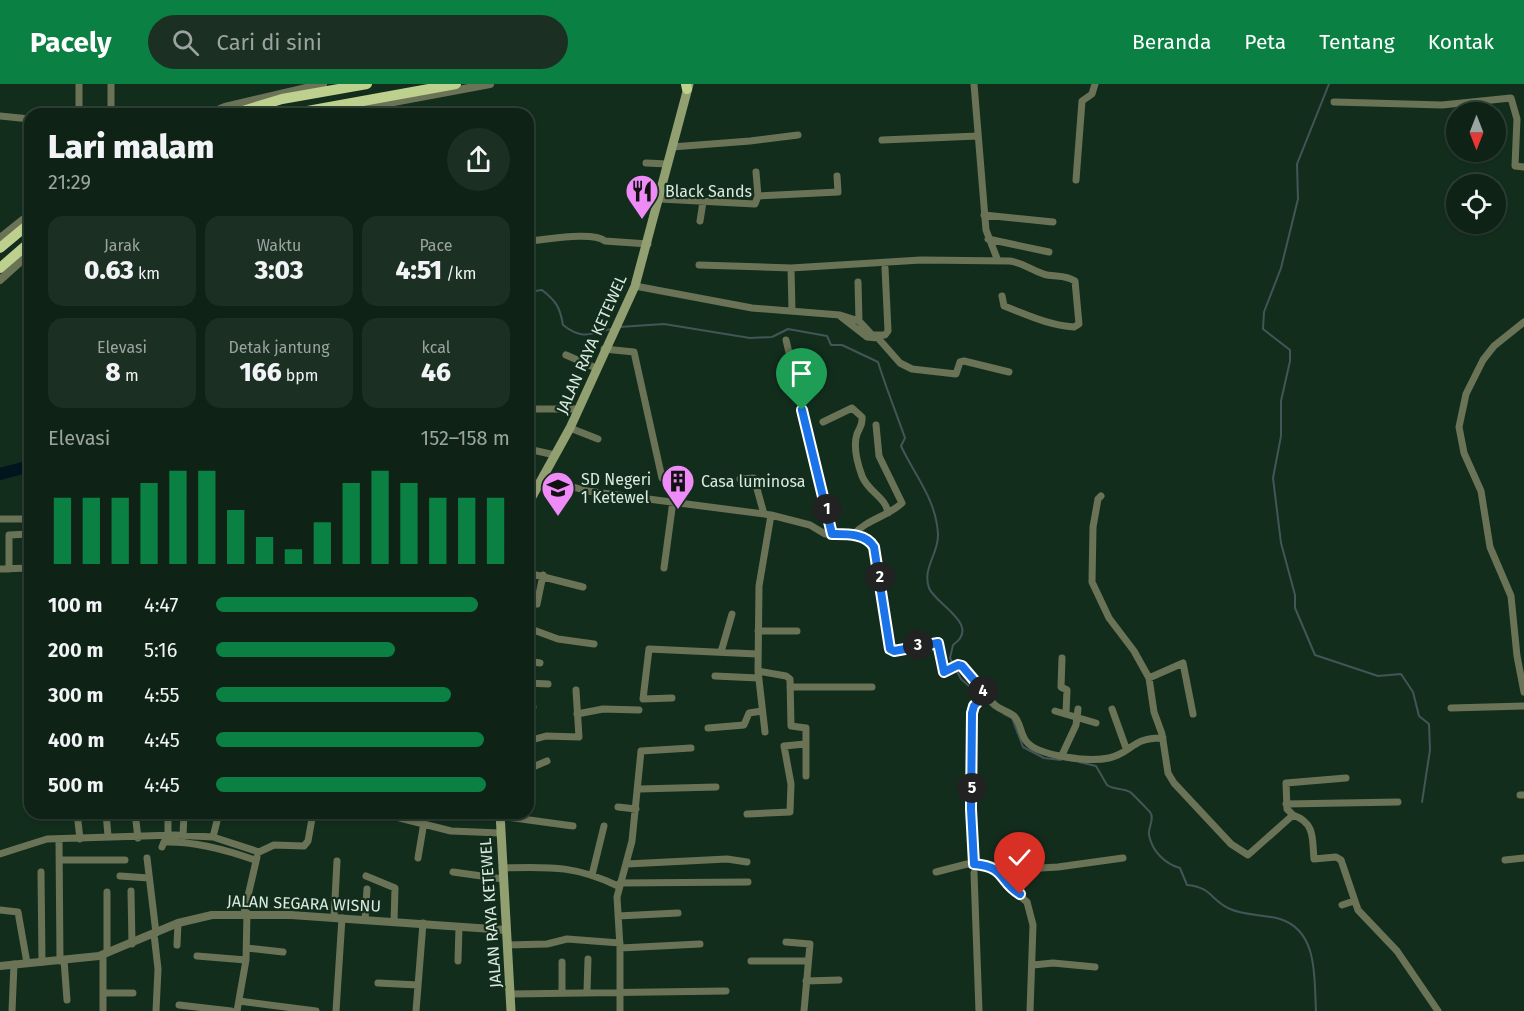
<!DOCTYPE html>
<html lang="id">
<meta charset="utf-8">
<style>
body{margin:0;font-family:"Fira Sans",sans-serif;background:#1c2f23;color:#f1f3f6;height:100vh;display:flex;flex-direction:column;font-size:22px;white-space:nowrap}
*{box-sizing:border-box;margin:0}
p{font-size:20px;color:#9ba4a1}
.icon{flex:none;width:33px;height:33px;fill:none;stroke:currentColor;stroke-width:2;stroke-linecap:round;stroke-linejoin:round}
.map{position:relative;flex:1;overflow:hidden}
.side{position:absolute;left:24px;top:24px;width:510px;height:711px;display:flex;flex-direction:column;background:#0e2216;border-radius:18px;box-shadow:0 2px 4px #0004,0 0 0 2px #2e3f35}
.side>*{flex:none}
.needle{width:39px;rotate:180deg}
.fabs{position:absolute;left:1446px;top:18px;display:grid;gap:12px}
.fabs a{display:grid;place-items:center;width:60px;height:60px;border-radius:50%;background:#0e2216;box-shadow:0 2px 4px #0004,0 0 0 2px #2e3f35;font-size:30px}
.pin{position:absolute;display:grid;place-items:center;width:51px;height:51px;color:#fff;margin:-62px -26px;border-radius:50% 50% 50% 0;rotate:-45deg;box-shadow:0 0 6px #0007}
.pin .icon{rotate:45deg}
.km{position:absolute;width:30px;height:30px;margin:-15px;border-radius:50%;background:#222;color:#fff;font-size:16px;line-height:30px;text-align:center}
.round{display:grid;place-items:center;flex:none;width:63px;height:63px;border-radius:32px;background:#1c2f23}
.headline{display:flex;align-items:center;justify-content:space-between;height:102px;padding:0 24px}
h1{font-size:33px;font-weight:800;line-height:45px}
.stats{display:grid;grid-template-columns:repeat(3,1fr);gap:9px;height:102px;padding:6px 24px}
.stats div{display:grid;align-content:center;border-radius:15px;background:#1c2f23;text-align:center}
.stats b{font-size:26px;font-weight:800}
.stats small{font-size:16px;font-weight:400}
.stats p{font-size:16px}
.chart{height:168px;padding:12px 24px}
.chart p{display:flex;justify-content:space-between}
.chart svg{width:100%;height:108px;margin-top:6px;stroke:#0b8043;stroke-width:6}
ul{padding:0 24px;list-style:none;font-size:20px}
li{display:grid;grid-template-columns:96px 72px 1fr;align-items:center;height:45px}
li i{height:15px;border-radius:8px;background:#0b8043}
header{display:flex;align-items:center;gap:36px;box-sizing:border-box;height:84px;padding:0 30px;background:#0b8043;color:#fff}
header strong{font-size:28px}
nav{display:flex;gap:33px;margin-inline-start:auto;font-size:21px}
.search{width:420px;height:54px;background:#1c2f23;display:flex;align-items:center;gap:15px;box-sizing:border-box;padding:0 21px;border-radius:33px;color:#9ba4a1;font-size:22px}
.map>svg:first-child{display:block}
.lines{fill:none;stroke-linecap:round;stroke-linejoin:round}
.stream{stroke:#425557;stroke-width:2}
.river{stroke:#00151d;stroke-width:12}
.minor{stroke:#6b7357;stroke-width:7}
.tertiary{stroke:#6b7357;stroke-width:8}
.secondary{stroke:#929f71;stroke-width:9}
.trunk{stroke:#bed08e;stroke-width:10}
.route-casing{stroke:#fff;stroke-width:12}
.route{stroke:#1a73e8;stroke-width:8}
.labels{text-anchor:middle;stroke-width:4.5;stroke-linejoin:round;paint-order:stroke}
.poi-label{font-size:16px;fill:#dbeadf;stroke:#132d1d;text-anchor:start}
.street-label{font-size:16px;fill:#dbeadf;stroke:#132d1d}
</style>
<header>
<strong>Pacely</strong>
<div class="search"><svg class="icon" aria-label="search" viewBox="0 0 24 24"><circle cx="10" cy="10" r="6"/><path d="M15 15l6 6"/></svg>Cari di sini</div>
<nav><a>Beranda</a><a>Peta</a><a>Tentang</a><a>Kontak</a></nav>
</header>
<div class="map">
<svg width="1524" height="927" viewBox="0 0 1524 927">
<rect width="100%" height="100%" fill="#132d1d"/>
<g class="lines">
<!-- stream -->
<path class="stream" d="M1329,0L1297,80L1298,115L1281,184L1264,228L1263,245L1290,266V277L1281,317V352L1273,394L1281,459L1295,511V524L1315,571L1378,592L1401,590L1413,608L1419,632L1429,640L1430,666L1422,718
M528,208L542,206C556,217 560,223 563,241C582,256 590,250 611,245
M619,243L664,240L750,254L772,253L788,245L827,252L831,261H842L878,278C886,304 896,328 905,354L901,362C915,392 936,415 938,450C939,469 922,484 929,504C936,521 982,541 953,561L950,574L961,595L994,624
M1004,630L1012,634L1023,663L1044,674L1061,676
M1079,678L1096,682L1107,701C1114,706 1123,704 1130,708C1132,709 1148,726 1150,728C1155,735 1148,743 1149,751C1152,767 1165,780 1180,784L1187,801C1212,803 1211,817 1230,825C1246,832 1263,830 1280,835C1319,847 1314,896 1316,927"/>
<!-- river -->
<path class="river" d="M0,390L30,382"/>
<!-- minor -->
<path class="minor" d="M111,0V30
M974,0L986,146L998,177
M1334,18L1442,21L1511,14L1517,35L1515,82L1524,83
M79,30V0
M0,32L30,35
M882,56L978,52
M672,63L750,57L798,51
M646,79L668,80
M1076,96L1082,17L1092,10L1095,0
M758,112L838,108L837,92
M660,115L755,120L758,112L756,88
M984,131L1053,138
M700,137L703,118
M988,155L1049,168
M528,157C546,156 592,147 605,157L648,160
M699,181L791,184L921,176L1010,177C1024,179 1034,188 1047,191C1058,193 1065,191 1075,197L1079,240L1074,243C1048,241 1028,231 1004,222L1002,212
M791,184L792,226
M858,198L859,237
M635,202L752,224L840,231L859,237L872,251H885L888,247L885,184
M840,232L867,253L878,254L900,279L912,285L956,290L960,278L964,277L1009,288
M1524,238L1494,262L1483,276L1466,310L1459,343L1464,369L1481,407L1490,463L1511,512L1517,572L1524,608
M786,256L832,450
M604,265L634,268L662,394
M566,271L596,284
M528,325H578
M823,338L852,324L862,333C863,341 860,343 857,350C853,362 858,381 862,392C868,408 886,413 888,429
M570,344L598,355
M528,365L555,371
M542,394L587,407L771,431L810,441L825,450L853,451L871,458L878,475L891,566L938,559L944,588L958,581L962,582C973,594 983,610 995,621C1000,626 1008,627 1014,632C1021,639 1020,649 1026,657C1038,673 1091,678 1109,674C1132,669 1132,653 1163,654
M740,395L754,394L764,430
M1101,412L1098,415L1093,443L1092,498L1109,534L1134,567L1149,594L1154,628L1162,650L1168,689L1174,699L1231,760L1248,771L1293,731C1316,739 1312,756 1314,775L1336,773L1341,776L1358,826L1397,867L1438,927
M0,435H30
M853,451C867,435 887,433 902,419L879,372L876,341
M664,484L673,417
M0,485L30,484
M9,485V451L30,450
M528,489L583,503
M537,520L543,491
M528,544L558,555L594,560
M758,547H797
M721,568L732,530
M1062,574L1061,603L1067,606L1066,629
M528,577L540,579
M758,587L786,592L790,595L791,642L806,644V692
M715,592L758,594
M1149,594L1183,579L1193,630
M528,599L548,600
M790,603H872
M672,614L643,615L649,565L757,570
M528,623H533
M1451,624L1524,622
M1112,625L1126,664
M1055,627L1096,639
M577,630L603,625L639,626
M708,644L744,641L749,629L762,627
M765,648L758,587L759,502L771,431
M528,657L546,652L579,653L576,606
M1062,671L1076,641L1078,625
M528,685L547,677
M639,705L716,703
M1520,711H1524
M1286,720L1398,718
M618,723L636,725
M77,729L80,755
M106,729L108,752
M135,729L138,754
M168,729V752
M380,729L451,747L500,749
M747,730L790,728L791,700L784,662L805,660
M1293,731L1287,725L1286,699L1346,694
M500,732L573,742
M183,752L184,729
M213,753L219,729
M59,755L60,877
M162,763L164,758C194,757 227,766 255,776
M0,770L47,755L175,751L213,753L259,768L274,761L304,762L308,757L313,729
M147,774L156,849
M418,774L424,738
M60,776H125
M1505,776L1524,774
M627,780L727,775L747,778
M974,780L971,725L973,673L971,640L974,622L985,609
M502,784C550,783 574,781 618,802
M41,788L42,878
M453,788L503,795
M936,788L967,780L992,783L1002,789L1009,803L1027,818L1033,841L1030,927
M974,789L979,927
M1002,789L1005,786L1058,783L1123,774
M592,791L604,742
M120,792L149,794
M366,792L395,804L394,838
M620,799L748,798
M131,807L132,860
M107,808V869
M1342,821L1354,817
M0,826L18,828L27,879
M244,829L257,773
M618,832L678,829
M334,834L337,777
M365,836L367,805
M154,850L158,885L156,927
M786,858L810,860L804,927
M177,861L178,839
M508,861L547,860L567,855L620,859
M247,864L283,868
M620,864L700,860
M103,871V927
M197,872L246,876
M64,876L67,916
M458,877L459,843
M751,877H808
M562,878V908
M1033,881L1053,879L1095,883
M806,897L839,896
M378,899L418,901
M587,907L588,875
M103,909H133
M511,910L726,907
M239,917L316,927
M179,921L231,927
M12,927L14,880
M237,927L246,876L247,829
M336,927L342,834
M416,927L423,839
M620,927V863L617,813L632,757L641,667L691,664"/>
<!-- tertiary -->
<path class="tertiary" d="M208,30L225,23L323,0
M329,30L490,0
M0,154L30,130
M0,196L30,169
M0,882L99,872L178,839L212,831H291L506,846"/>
<!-- secondary -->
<path class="secondary" d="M528,420L570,344L635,202L689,0
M500,729L511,927"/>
<!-- trunk -->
<path class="trunk" d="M686,0L687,5
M233,30L282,15L367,0
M291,30L456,0
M0,164L30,139
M0,184L30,158"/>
</g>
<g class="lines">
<defs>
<path id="route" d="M802,326L832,450C846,450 866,449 874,463L890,565L894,567L938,559L944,588L958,581L962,582L985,609L974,622L972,629L971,725L974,780C1007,783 998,797 1020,810"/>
</defs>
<!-- route casing -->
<use href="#route" class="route-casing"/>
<!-- route -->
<use href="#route" class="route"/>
</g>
<!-- icons -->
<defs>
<symbol id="restaurant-pin" viewBox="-11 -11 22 30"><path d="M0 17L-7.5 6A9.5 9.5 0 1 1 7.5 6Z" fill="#ee8bf7" stroke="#132d1d"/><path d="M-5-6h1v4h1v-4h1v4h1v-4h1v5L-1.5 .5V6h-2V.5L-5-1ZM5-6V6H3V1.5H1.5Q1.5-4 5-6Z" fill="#111"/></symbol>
<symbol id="building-pin" viewBox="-11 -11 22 30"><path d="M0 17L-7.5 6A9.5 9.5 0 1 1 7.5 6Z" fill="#ee8bf7" stroke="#132d1d"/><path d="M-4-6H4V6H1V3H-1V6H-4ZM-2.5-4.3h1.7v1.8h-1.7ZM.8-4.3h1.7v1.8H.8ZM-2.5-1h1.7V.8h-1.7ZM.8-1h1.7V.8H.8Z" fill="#111"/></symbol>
<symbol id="school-pin" viewBox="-11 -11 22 30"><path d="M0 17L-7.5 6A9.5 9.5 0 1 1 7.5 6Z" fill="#ee8bf7" stroke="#132d1d"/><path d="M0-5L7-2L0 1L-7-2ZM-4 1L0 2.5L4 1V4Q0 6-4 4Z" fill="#111"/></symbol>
</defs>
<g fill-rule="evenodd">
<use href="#restaurant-pin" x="623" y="88" width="38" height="52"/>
<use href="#building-pin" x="659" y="378" width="38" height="52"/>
<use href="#school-pin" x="539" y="385" width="38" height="52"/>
</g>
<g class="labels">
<!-- poi labels -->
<g class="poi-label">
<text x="665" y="113">Black Sands</text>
<text x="581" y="401">SD Negeri<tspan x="581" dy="18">1 Ketewel</tspan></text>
<text x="701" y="403">Casa luminosa</text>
</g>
<!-- street labels -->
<g class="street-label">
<text transform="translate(591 260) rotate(-66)" y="6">JALAN RAYA KETEWEL</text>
<text transform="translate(304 819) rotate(2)" y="6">JALAN SEGARA WISNU</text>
<text transform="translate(490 829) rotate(-94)" y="6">JALAN RAYA KETEWEL</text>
</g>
</g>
</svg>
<div class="fabs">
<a><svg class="needle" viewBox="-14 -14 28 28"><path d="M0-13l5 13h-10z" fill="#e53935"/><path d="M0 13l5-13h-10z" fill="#9ba4a1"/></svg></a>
<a><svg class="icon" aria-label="locate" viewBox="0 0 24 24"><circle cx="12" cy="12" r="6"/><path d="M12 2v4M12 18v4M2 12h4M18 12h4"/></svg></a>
</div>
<div class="pin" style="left:802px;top:326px;background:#1e9e55"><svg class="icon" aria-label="arrive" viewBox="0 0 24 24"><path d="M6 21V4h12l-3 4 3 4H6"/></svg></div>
<div class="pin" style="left:1020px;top:810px;background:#d93025"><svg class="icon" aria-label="check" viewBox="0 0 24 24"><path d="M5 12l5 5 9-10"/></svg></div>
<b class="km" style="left:827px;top:425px">1</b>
<b class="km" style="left:880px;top:493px">2</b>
<b class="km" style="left:918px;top:561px">3</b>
<b class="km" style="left:983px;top:607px">4</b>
<b class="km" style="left:972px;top:704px">5</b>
<section class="side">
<div class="headline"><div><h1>Lari malam</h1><p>21:29</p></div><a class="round"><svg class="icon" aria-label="share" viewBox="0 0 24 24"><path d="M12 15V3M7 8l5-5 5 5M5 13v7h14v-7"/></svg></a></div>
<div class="stats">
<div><p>Jarak</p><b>0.63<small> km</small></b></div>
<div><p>Waktu</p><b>3:03</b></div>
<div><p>Pace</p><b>4:51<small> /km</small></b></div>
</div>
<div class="stats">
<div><p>Elevasi</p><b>8<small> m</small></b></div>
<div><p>Detak jantung</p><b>166<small> bpm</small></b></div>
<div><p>kcal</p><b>46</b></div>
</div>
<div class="chart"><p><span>Elevasi</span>152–158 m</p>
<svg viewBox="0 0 160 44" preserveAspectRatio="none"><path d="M5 44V17M15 44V17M25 44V17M35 44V11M45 44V6M55 44V6M65 44V22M75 44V33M85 44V38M95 44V27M105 44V11M115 44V6M125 44V11M135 44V17M145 44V17M155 44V17"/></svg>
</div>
<ul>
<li><b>100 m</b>4:47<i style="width:89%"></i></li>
<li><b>200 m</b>5:16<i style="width:61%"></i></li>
<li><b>300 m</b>4:55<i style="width:80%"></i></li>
<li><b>400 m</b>4:45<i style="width:91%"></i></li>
<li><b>500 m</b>4:45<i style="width:92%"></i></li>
</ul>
</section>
</div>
